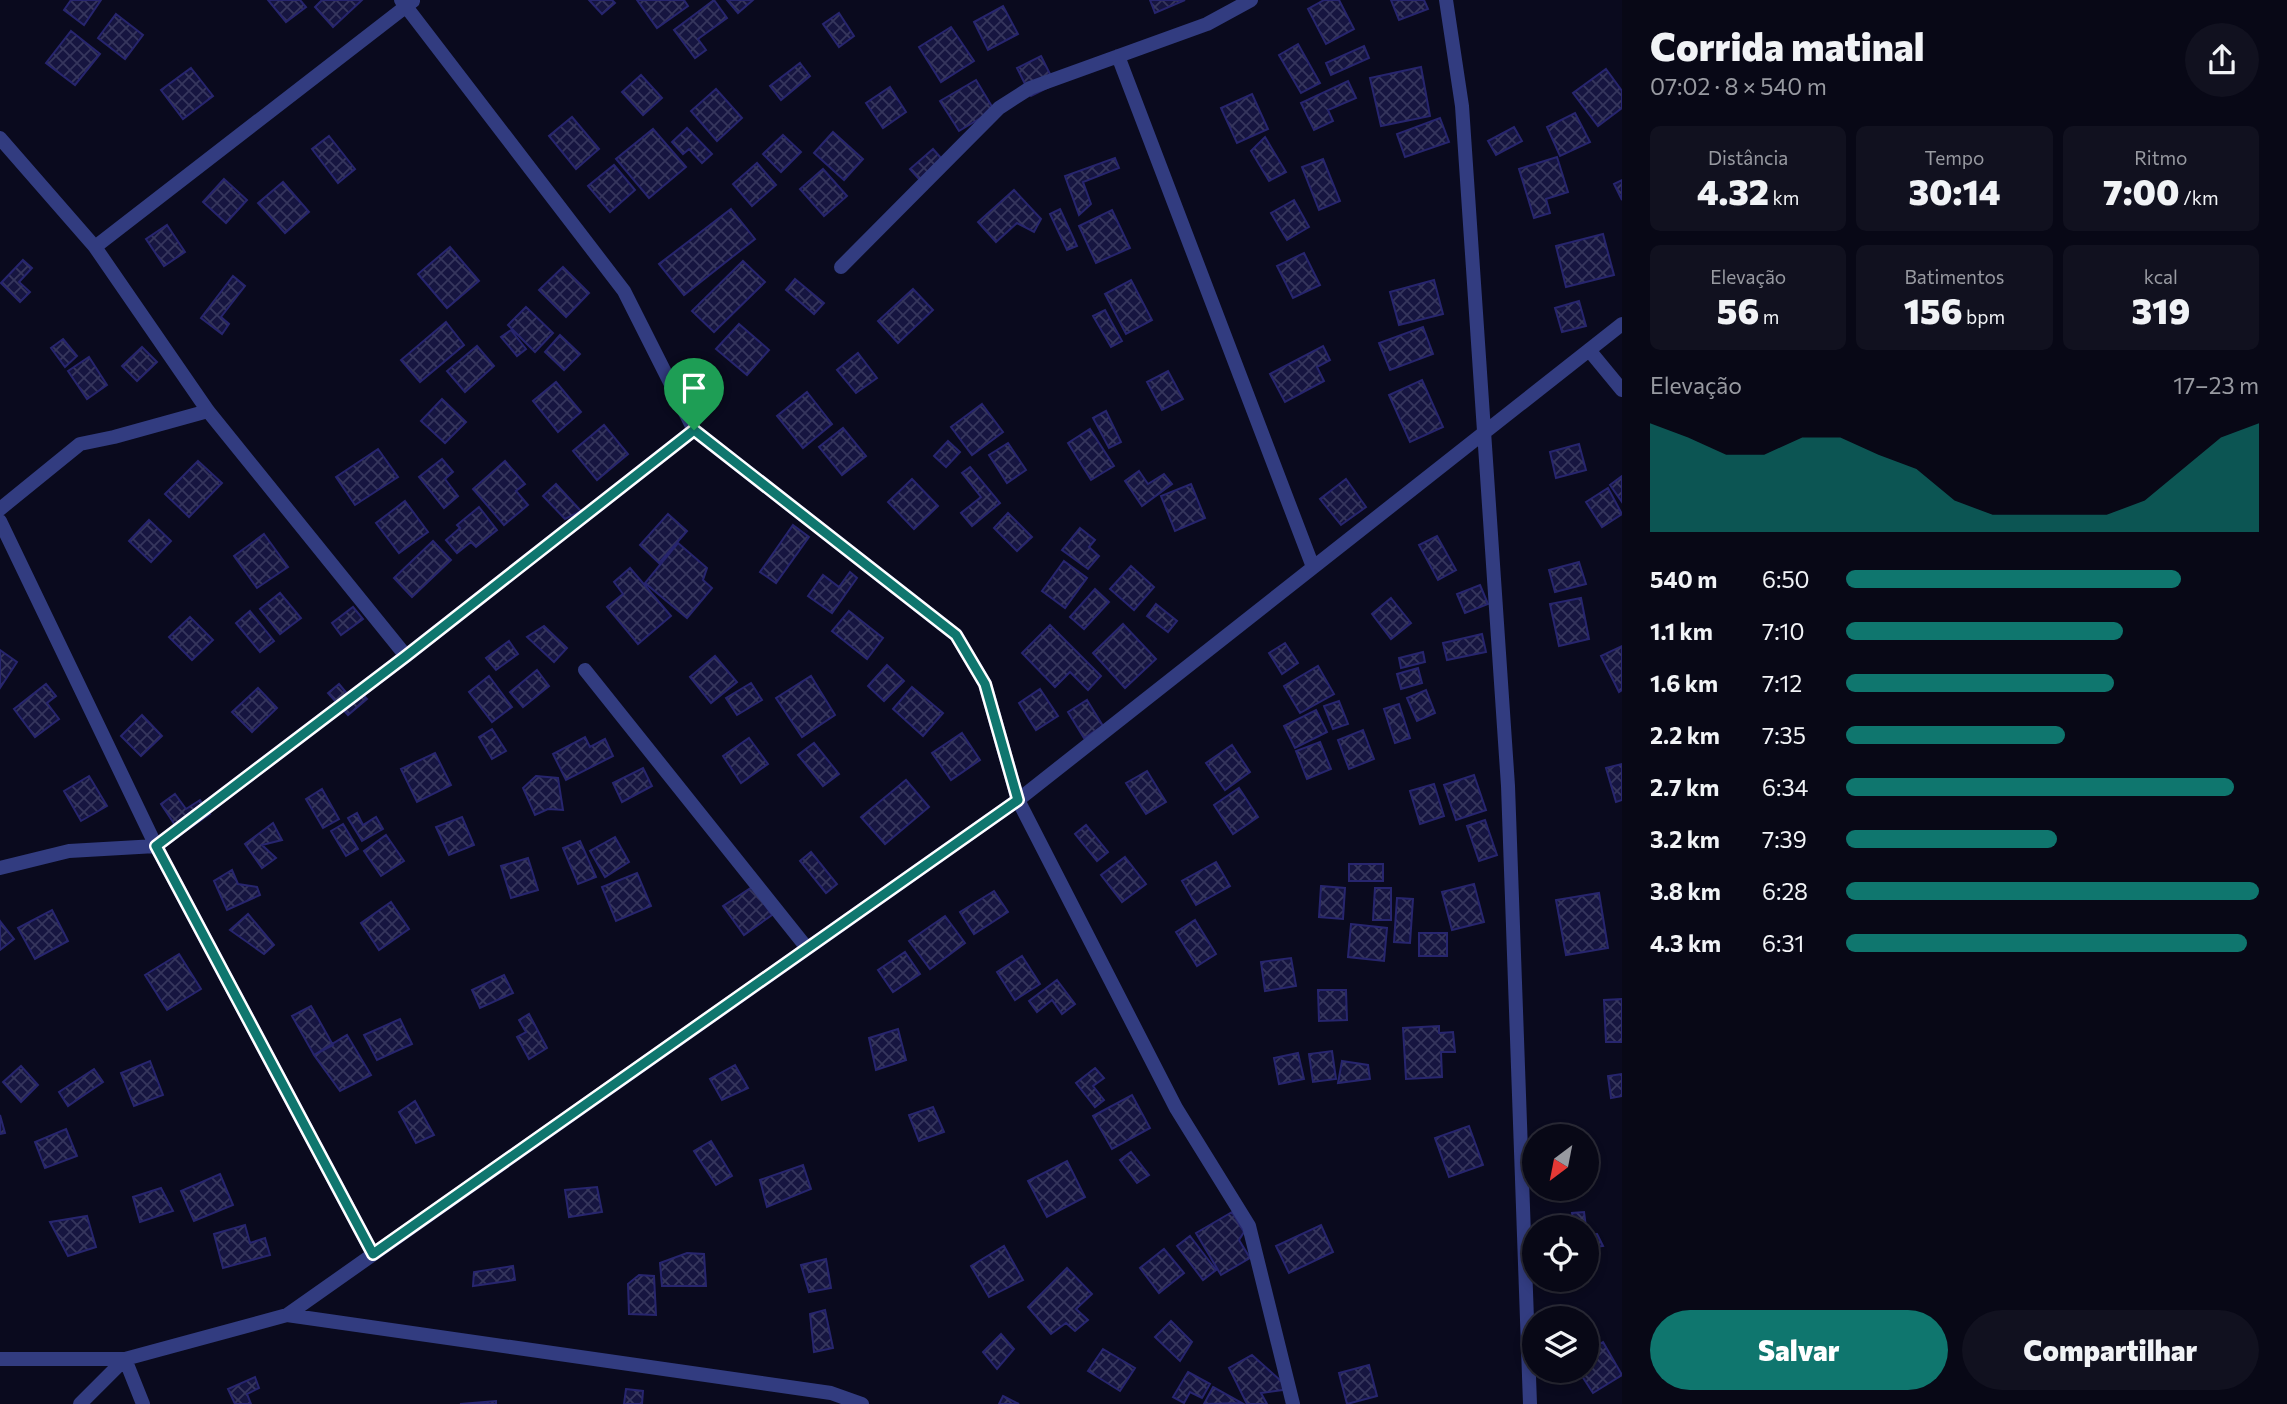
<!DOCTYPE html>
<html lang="pt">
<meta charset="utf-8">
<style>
body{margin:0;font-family:Commissioner,sans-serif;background:#11111f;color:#f1f3f6;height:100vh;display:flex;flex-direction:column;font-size:26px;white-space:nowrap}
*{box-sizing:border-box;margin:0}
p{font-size:23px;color:#989aa1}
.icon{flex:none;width:38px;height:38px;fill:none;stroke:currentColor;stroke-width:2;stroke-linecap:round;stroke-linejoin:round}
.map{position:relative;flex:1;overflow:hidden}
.details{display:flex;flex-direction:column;background:#080816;width:665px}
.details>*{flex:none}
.needle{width:46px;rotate:212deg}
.controls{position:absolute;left:1522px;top:1124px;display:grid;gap:14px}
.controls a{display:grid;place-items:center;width:77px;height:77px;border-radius:50%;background:#080816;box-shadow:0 4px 10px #0003,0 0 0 2px #292935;font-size:35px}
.pin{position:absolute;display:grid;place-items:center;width:60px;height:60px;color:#fff;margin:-72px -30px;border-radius:50% 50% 50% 0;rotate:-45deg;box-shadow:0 0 7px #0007}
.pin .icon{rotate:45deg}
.round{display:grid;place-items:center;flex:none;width:74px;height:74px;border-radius:37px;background:#11111f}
.head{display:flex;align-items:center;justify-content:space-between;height:119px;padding:0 28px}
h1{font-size:38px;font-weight:800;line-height:52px}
.figures{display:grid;grid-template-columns:repeat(3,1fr);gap:10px;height:119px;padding:7px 28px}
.figures div{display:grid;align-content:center;border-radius:10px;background:#11111f;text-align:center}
.figures b{font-size:35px;font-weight:800}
.figures small{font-size:19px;font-weight:400}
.figures p{font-size:19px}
.chart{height:196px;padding:14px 28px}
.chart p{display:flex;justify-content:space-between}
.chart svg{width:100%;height:126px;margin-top:7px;fill:#0f766e;opacity:.7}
.button{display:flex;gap:14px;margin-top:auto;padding:14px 28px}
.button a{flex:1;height:80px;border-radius:42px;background:#0f766e;color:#fff;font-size:28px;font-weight:800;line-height:80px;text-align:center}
.button a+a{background:#11111f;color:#f1f3f6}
ul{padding:0 28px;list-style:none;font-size:23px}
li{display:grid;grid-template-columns:112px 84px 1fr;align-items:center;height:52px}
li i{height:18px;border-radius:9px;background:#0f766e}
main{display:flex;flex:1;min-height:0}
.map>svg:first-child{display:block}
.building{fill:url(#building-cross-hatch);stroke:#27256e;stroke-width:2}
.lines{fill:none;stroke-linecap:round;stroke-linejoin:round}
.street{stroke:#323c80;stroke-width:14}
.route-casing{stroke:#fff;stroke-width:14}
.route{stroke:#0f766e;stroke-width:9}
</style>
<main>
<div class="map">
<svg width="1622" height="1404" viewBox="0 0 1622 1404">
<defs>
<pattern id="building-cross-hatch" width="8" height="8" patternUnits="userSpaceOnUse" patternTransform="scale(1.75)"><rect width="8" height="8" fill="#161540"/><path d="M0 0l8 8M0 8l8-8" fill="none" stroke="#36365d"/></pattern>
</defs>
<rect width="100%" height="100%" fill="#0a0a1e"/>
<!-- building -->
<path class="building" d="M71,0H101L84,25L64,10Z
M268,0H300L306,7L286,22Z
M322,0H362L333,27L315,7Z
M589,0H612L615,3L602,14Z
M637,0H684L688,6L657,28Z
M714,0L727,18L698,39L706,50L695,58L674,30Z
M727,0H753L738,13Z
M1150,0H1185L1155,13Z
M1324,0H1339L1354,29L1326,44L1308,9Z
M1391,0H1424L1428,9L1399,20Z
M1003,6L1018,34L988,50L974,22Z
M839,13L854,36L839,47L823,24Z
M116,14L143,35L125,59L98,38Z
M951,27L974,61L941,82L919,47Z
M71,31L100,54L75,85L46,63Z
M1298,44L1320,83L1301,93L1279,55Z
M1364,46L1369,58L1331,75L1326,63Z
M1041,56L1055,84L1031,96L1017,68Z
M800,63L810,76L781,100L770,86Z
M1421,67L1430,116L1381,126L1370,78Z
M191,68L213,96L183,119L161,90Z
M1606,69L1622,91V108L1598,126L1573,93Z
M641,75L662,98L643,115L622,92Z
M976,80L994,110L959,131L940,101Z
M1348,81L1356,98L1328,110L1333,121L1314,130L1301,103Z
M890,87L906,112L883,128L866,103Z
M716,89L742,118L717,141L691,111Z
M1252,94L1268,129L1237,143L1221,108Z
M1575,113L1590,142L1560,156L1547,127Z
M572,117L599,149L576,169L549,136Z
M1440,118L1449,142L1405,157L1397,134Z
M1514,127L1522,141L1496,155L1488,141Z
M687,128L712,154L702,163L689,149L683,154L672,142Z
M653,129L686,167L649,198L616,159Z
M833,132L863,159L844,180L814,153Z
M783,135L801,152L781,172L763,154Z
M329,136L355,169L338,183L312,149Z
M1265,137L1286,172L1269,181L1251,151Z
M933,149L941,158L927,188L910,169Z
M1557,157L1568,192L1546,199L1550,213L1534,218L1519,169Z
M1115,158L1119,168L1083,182L1091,204L1079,215L1065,176Z
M1323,159L1340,201L1319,210L1302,167Z
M757,163L776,185L752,206L733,184Z
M614,165L635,190L610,212L588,186Z
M823,169L847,196L824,216L800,189Z
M224,179L247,200L226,223L203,202Z
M1622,180V200L1614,184Z
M283,182L309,212L285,233L258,203Z
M1014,190L1041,219L1034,232L1017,223L996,242L978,222Z
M1294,200L1309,227L1287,240L1271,213Z
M731,209L755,239L684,295L659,264Z
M1060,209L1077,246L1067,250L1050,214Z
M1112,210L1130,248L1096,263L1079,226Z
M167,225L185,252L164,266L146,239Z
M1603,234L1614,275L1566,287L1556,246Z
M450,247L479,281L447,308L418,274Z
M1304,253L1320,285L1293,298L1277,266Z
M23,260L32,268L19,282L30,292L20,302L1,283Z
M743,261L765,282L714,332L692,311Z
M563,267L589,293L566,317L539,290Z
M233,276L245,286L221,317L229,324L222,334L201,318Z
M795,279L824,303L814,314L786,290Z
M1131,280L1152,320L1126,334L1105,294Z
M1434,280L1443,314L1399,325L1390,292Z
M913,289L933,310L898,343L878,321Z
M1579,301L1586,326L1562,332L1555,308Z
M526,307L553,333L535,352L508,325Z
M1105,310L1122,341L1111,347L1093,316Z
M446,322L464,345L420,382L401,360Z
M739,324L769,350L747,375L716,349Z
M1423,327L1433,354L1390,370L1379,343Z
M511,330L526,349L517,356L501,337Z
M560,335L580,354L564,370L545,352Z
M63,339L77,356L65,367L51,348Z
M477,346L494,366L465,392L447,371Z
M1323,346L1330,360L1317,367L1324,381L1285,402L1270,374Z
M142,347L157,362L137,381L122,366Z
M858,353L877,378L856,393L837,370Z
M89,357L107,385L87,399L68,371Z
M1168,371L1183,399L1162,410L1147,382Z
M1422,380L1443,427L1410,442L1389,395Z
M556,382L581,412L558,432L533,401Z
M807,392L832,424L803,448L777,416Z
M442,399L466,422L445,443L421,421Z
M982,404L1003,432L972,455L951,427Z
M1106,411L1121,442L1109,448L1093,418Z
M604,425L628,454L597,480L573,451Z
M843,428L866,456L842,475L819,447Z
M1090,429L1114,466L1091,480L1068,443Z
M948,441L960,452L946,467L934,456Z
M1008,443L1026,470L1007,483L989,455Z
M1579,444L1586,470L1556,478L1550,452Z
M378,449L398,477L355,505L336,477Z
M442,459L453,472L445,479L458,496L444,508L419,477Z
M198,461L222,483L189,517L165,494Z
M505,461L525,484L516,491L528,505L504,525L473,489Z
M970,467L1000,503L972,526L961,513L981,497L962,473Z
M1139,471L1148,484L1164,474L1172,484L1142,506L1125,481Z
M1622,476V502L1610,485Z
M912,479L938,506L914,529L888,502Z
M1346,479L1366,507L1341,525L1320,499Z
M556,484L581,511L565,519L543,496Z
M1191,484L1205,518L1175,531L1161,496Z
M1608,488L1622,514L1602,527L1586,502Z
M405,501L428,532L399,553L376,523Z
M479,507L497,530L476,547L471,542L457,553L446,540L460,528L457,525Z
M1008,513L1032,537L1017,551L994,528Z
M668,514L687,531L659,563L640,545Z
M149,520L171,541L151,562L129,541Z
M793,525L809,537L776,583L760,572Z
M1080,528L1095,540L1089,547L1099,556L1088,569L1062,550Z
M264,534L288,567L257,588L234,556Z
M1437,536L1456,570L1438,580L1419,545Z
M433,541L451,560L412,597L394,578Z
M678,543L707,568L703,580L712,588L687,618L645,583Z
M1064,561L1087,578L1065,608L1042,591Z
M1579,562L1586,584L1555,592L1549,570Z
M1131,566L1154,587L1134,610L1110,589Z
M630,568L671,616L638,644L607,607L623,594L614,582Z
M850,572L857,578L832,613L808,596L823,575L839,587Z
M1480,585L1488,604L1465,613L1457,594Z
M1095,589L1109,602L1084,629L1070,617Z
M280,593L301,618L280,634L260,609Z
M1391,598L1411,623L1391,639L1372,614Z
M1581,598L1589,639L1559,646L1550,604Z
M1156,604L1177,621L1168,632L1147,616Z
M353,607L363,619L341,635L332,623Z
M250,611L274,641L260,652L236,623Z
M849,611L883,638L867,659L832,631Z
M190,617L213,640L192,660L169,637Z
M1123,624L1156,659L1125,688L1093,653Z
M1050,625L1101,676L1088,690L1070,672L1055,687L1022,653Z
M544,626L567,648L554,662L527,637Z
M1482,634L1486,652L1447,660L1443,643Z
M509,641L518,654L496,670L486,658Z
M1285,643L1298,663L1282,674L1269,653Z
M1622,646V690L1619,692L1601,656Z
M0,650L17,662L0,688Z
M1423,652L1425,662L1401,668L1399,658Z
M715,656L737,682L711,703L690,677Z
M887,665L904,681L884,701L868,686Z
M1318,666L1334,694L1300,713L1284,686Z
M1418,668L1422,683L1401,689L1397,674Z
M537,670L549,686L523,707L510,692Z
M489,676L512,707L492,722L469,692Z
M811,676L835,715L802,737L776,698Z
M751,683L762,700L737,715L726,698Z
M46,684L56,696L47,703L59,719L35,737L14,709Z
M339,684L349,696L357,689L367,699L348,715L328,693Z
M912,687L943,713L923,736L893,709Z
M258,688L277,708L252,732L232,712Z
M1040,689L1058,716L1036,730L1019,703Z
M1426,690L1435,713L1417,721L1407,698Z
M1087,700L1103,726L1084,738L1068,712Z
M1339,701L1348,724L1333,729L1324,706Z
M1399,704L1410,738L1395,743L1384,709Z
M1316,710L1327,732L1295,748L1284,726Z
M142,715L162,736L141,756L121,736Z
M492,729L506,751L492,759L479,737Z
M1363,730L1374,759L1349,769L1338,740Z
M962,733L980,760L951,780L932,753Z
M585,737L590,747L605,739L613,756L566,780L553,754Z
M749,738L768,764L741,783L723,756Z
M1320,742L1331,769L1307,779L1296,751Z
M814,743L839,774L823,786L798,755Z
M1232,745L1250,772L1225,790L1206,763Z
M435,753L451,785L417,802L401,769Z
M1622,764V800L1616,802L1606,768Z
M643,768L652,786L622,802L613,783Z
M1147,771L1166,802L1146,814L1126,783Z
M1474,775L1486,810L1456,820L1444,785Z
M89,776L107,806L81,821L64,791Z
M536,776L558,778L563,810L548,809L535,815L523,788Z
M906,780L929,807L885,844L861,817Z
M1434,784L1444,816L1420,824L1410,791Z
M1239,788L1258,817L1233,834L1214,805Z
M322,789L339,819L323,828L306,799Z
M175,794L186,809L200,800L210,814L181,834L161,804Z
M357,813L363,825L376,817L383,829L362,841L348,818Z
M462,817L474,845L449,855L436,827Z
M1485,820L1497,855L1479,861L1467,826Z
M273,823L282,840L262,845L276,858L262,868L245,844Z
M343,824L358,849L346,856L331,831Z
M1086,825L1108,852L1097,861L1075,834Z
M386,835L404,861L381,876L364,851Z
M615,837L629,862L605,877L590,851Z
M580,841L596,877L578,884L563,848Z
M811,852L837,884L826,893L800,861Z
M1125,857L1146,884L1122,902L1101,875Z
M528,858L538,890L511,898L501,866Z
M1216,862L1230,886L1196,905L1182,881Z
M1349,864H1383V881H1349Z
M232,870L238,884L257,887L260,895L227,910L214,881Z
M637,873L651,906L616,921L602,887Z
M1474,884L1484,922L1452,930L1442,892Z
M1321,886L1345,888L1343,919L1319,917Z
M752,887L772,915L744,935L723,906Z
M1375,888H1391V920H1373Z
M994,891L1008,912L974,934L960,912Z
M1599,893L1608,948L1566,955L1556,900Z
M1397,898L1413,899L1410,943L1394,942Z
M391,902L409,929L379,950L361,923Z
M52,910L68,941L35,959L18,928Z
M248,914L274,945L264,954L230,930Z
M945,916L965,943L930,969L909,941Z
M1195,920L1216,954L1197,966L1176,932Z
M0,921L14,939L0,950Z
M1351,924L1387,928L1384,961L1348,957Z
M1419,933H1447V956H1419Z
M905,952L920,974L893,992L878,970Z
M179,954L201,989L167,1010L145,975Z
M1022,956L1040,984L1015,1000L997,972Z
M1291,958L1296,986L1265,991L1261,962Z
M504,975L513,993L480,1008L472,990Z
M1057,980L1075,1004L1062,1014L1052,1000L1037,1012L1029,1001Z
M1318,990H1346L1347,1020L1319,1021Z
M1622,999V1042H1606L1604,1000Z
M311,1006L333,1045L314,1055L292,1016Z
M529,1014L547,1048L529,1059L517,1037L526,1032L519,1020Z
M400,1019L412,1044L377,1060L364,1035Z
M1439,1026V1033L1453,1032L1455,1052H1441L1442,1077L1406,1079L1403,1028Z
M898,1029L906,1060L876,1070L869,1038Z
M347,1035L371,1075L340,1091L314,1055Z
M1332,1051L1336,1079L1313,1082L1309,1054Z
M1298,1053L1304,1079L1279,1084L1274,1058Z
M150,1061L163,1095L134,1106L121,1073Z
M1342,1061L1368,1065L1370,1079L1338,1083Z
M735,1065L748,1088L722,1100L710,1079Z
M21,1066L38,1085L21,1102L3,1082Z
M1095,1068L1104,1078L1093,1086L1104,1100L1095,1107L1076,1083Z
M94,1069L103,1082L68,1106L59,1092Z
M1622,1074V1096L1611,1098L1608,1076Z
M1132,1095L1150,1128L1112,1149L1093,1116Z
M415,1101L434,1135L416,1143L399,1112Z
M933,1107L944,1132L919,1141L909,1115Z
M0,1115L5,1133L0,1134Z
M1469,1126L1483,1165L1449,1177L1435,1138Z
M66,1129L77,1156L45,1168L35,1142Z
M711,1141L732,1176L716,1185L694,1151Z
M1131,1152L1149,1175L1137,1183L1120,1160Z
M1067,1161L1085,1197L1047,1217L1028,1181Z
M803,1165L811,1189L767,1207L760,1180Z
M220,1174L233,1205L194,1221L181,1191Z
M597,1187L602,1212L569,1217L565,1190Z
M161,1188L173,1211L140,1222L133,1197Z
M1232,1212L1244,1232L1239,1240L1250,1258L1221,1275L1196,1233Z
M1584,1212L1586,1227H1574L1572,1213Z
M87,1216L96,1247L68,1256L50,1222Z
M245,1225L250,1243L265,1238L270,1255L223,1268L214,1234Z
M1321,1225L1333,1252L1289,1273L1276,1246Z
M1597,1234L1603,1246L1587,1248V1235Z
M1190,1236L1216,1270L1203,1280L1177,1246Z
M1004,1246L1023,1280L989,1297L971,1266Z
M1164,1249L1184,1273L1159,1293L1140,1268Z
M687,1253L704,1254L706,1286H662L660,1263Z
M826,1259L831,1288L809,1292L801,1265Z
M513,1266L515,1280L473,1286L474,1272Z
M1067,1268L1092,1294L1076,1309L1088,1320L1075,1331L1066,1323L1051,1334L1028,1307Z
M639,1275L654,1276L656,1315L629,1314L628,1284Z
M825,1310L833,1348L814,1352L810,1314Z
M1171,1321L1192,1342L1180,1361L1155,1337Z
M1001,1334L1014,1349L997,1369L983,1352Z
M1603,1342L1622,1375L1593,1393L1578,1370H1587V1351Z
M1103,1349L1135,1368L1120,1391L1088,1371Z
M1252,1355L1290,1389L1261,1393L1267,1404H1247L1229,1368Z
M1369,1365L1377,1396L1347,1404L1339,1373Z
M1188,1372L1210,1384L1202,1398L1190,1392L1184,1403L1173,1397Z
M255,1377L259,1388L247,1394L251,1404H235L228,1389Z
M1213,1387L1242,1403L1204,1404Z
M626,1389L643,1391L642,1404H624Z
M1003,1396L1019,1404H999Z
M496,1401V1404H460Z"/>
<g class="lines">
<!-- street -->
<path class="street" d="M401,0L624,291L694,430L956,635L985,684L1018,800L1176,1108L1249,1226L1293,1404
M1446,0L1462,106L1508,786L1530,1404
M1118,56L1313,567
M0,138L95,247L208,411L406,656
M95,247L413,1
M841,267L999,108L1030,88L1207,24L1251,0
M1589,350L1622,390
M0,509L80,444L114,437L208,411
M0,521L156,846L373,1254
M585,670L807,948
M0,868L69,851L156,846L406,656L694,430
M287,1315L831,1393L862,1404
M0,1359H125L287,1315L1018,800L1622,324
M125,1359L143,1404
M80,1404L125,1359"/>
</g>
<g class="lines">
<defs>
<path id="route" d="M694,430L956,635L985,684L1018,800L373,1254L156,846L406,656Z"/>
</defs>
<!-- route casing -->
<use href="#route" class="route-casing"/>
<!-- route -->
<use href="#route" class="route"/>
</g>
</svg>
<div class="controls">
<a><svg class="needle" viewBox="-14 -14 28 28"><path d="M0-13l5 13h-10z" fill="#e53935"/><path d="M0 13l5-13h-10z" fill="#989aa1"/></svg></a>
<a><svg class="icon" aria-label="locate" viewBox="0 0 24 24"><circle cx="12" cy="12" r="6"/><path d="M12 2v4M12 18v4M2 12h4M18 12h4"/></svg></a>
<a><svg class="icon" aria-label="layers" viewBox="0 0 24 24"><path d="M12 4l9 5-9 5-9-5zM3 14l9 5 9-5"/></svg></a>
</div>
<div class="pin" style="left:694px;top:430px;background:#1e9e55"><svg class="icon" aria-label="arrive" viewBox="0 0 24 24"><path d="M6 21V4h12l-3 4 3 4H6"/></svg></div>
</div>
<section class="details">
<div class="head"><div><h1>Corrida matinal</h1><p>07:02 · 8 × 540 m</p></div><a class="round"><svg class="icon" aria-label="share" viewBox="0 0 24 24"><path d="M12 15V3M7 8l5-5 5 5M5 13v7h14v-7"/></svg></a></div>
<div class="figures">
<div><p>Distância</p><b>4.32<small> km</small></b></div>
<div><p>Tempo</p><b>30:14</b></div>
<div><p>Ritmo</p><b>7:00<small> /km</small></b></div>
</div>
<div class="figures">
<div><p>Elevação</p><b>56<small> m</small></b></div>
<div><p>Batimentos</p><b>156<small> bpm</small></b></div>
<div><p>kcal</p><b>319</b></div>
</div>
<div class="chart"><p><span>Elevação</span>17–23 m</p>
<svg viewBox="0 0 160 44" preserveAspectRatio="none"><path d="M0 44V6L10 11L20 17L30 17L40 11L50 11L60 17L70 22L80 33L90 38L100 38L110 38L120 38L130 33L140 22L150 11L160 6V44z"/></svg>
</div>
<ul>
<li><b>540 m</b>6:50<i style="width:81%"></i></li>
<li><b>1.1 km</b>7:10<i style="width:67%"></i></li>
<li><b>1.6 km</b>7:12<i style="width:65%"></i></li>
<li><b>2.2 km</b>7:35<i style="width:53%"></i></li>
<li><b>2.7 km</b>6:34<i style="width:94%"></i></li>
<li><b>3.2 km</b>7:39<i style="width:51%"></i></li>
<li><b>3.8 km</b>6:28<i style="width:100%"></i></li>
<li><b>4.3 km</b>6:31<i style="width:97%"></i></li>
</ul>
<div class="button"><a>Salvar</a><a>Compartilhar</a></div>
</section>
</main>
